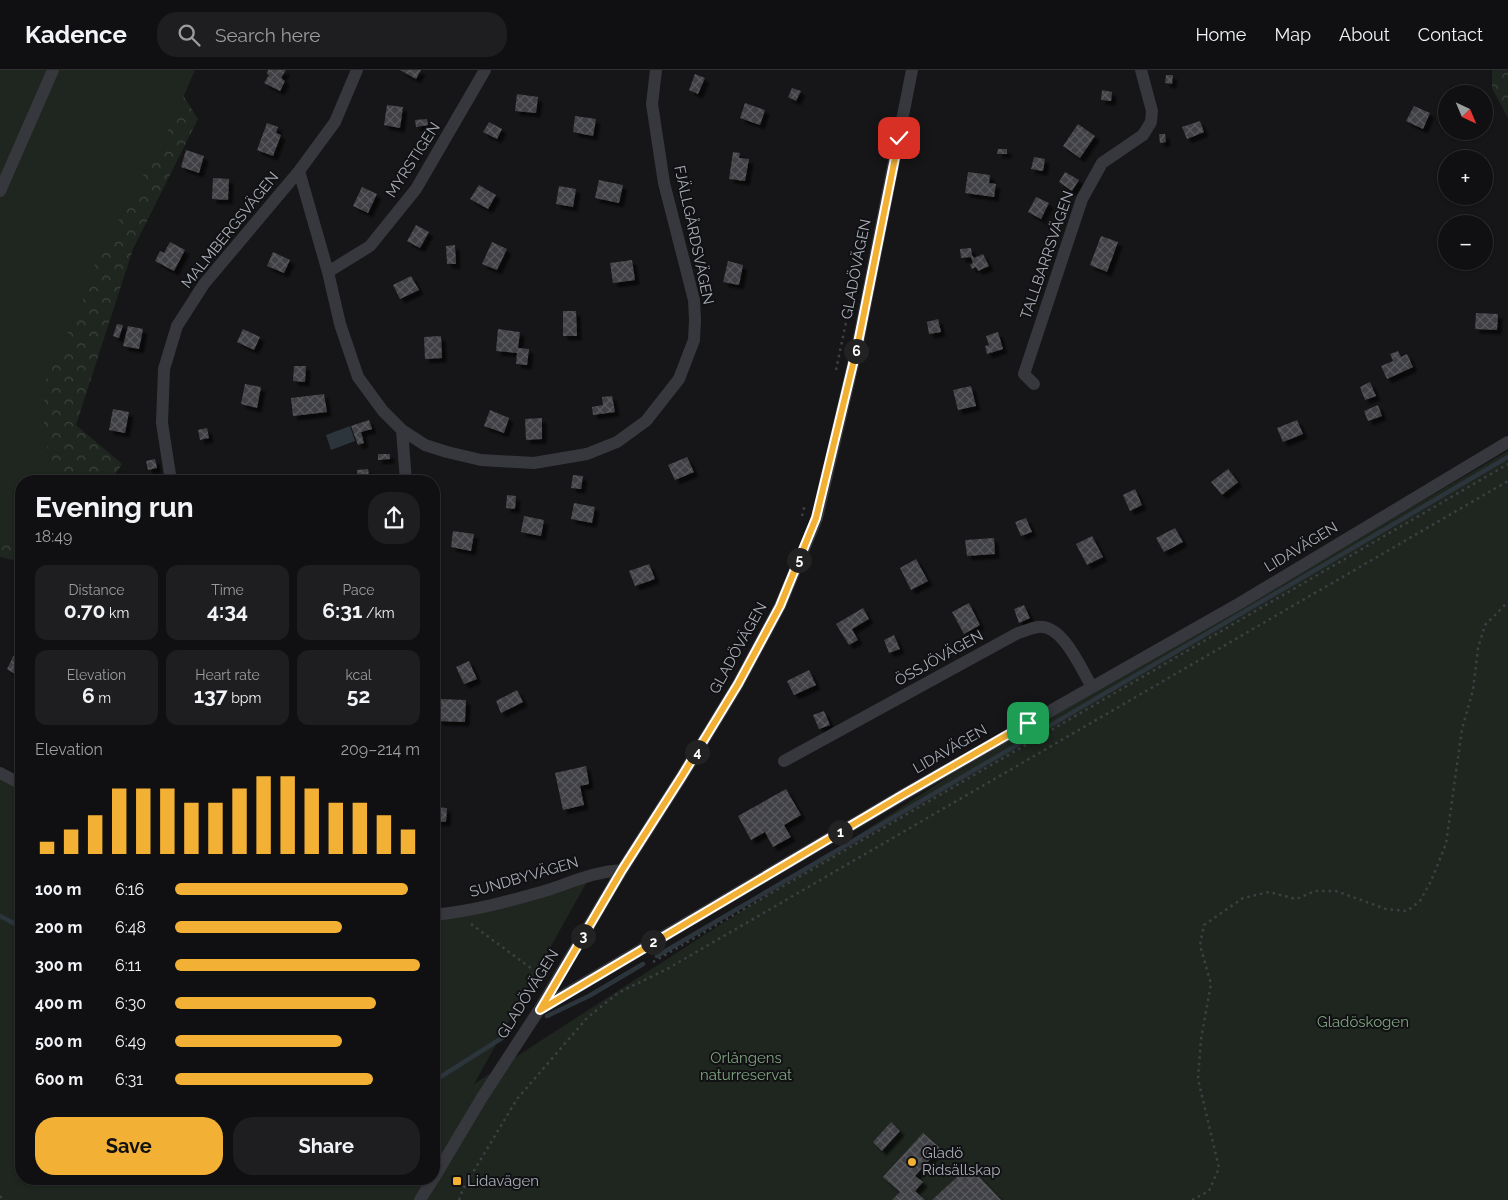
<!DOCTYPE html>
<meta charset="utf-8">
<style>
body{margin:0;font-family:Raleway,sans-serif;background:#1e1e20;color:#f1f3f6;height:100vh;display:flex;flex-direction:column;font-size:19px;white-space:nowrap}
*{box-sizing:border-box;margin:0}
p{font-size:16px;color:#9c9d9f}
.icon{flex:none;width:28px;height:28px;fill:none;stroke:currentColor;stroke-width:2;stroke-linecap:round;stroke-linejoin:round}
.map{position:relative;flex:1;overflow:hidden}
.drawer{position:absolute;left:15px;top:405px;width:425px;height:710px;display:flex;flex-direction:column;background:#101012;border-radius:20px;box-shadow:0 1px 4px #0004,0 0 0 1px #303032}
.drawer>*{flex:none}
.needle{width:32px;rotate:136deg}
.fabs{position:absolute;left:1438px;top:15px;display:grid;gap:10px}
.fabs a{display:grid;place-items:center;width:55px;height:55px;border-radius:50%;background:#101012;box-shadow:0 1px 4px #0004,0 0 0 1px #303032;font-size:25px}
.pin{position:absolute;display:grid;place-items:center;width:42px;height:42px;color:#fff;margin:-21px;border-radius:10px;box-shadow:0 2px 8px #0006}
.km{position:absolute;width:25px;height:25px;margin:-12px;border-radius:50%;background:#222;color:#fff;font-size:14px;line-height:25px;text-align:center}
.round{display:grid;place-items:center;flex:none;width:52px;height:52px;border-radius:20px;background:#1e1e20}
.headline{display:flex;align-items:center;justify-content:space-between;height:85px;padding:0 20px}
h1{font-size:28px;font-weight:700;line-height:38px}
.figures{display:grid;grid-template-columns:repeat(3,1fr);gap:8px;height:85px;padding:5px 20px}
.figures div{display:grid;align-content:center;border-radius:12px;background:#1e1e20;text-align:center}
.figures b{font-size:21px;font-weight:700}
.figures small{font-size:14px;font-weight:400}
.figures p{font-size:14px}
.chart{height:140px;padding:10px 20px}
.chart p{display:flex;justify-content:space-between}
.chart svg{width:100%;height:90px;margin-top:5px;stroke:#f2b134;stroke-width:6}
.action{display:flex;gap:10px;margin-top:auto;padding:10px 20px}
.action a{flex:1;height:58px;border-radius:20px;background:#f2b134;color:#111;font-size:20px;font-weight:700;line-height:58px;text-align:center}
.action a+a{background:#1e1e20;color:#f1f3f6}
ul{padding:0 20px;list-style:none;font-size:16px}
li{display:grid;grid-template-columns:80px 60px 1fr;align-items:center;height:38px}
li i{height:12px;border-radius:6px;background:#f2b134}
header{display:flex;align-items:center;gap:30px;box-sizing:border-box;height:70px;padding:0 25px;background:#101012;border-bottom:1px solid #303032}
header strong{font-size:24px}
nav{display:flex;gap:28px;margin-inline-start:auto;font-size:18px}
.search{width:350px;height:45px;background:#1e1e20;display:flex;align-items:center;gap:12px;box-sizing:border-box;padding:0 18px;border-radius:20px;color:#9c9d9f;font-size:19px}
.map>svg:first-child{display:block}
.forest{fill:url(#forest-crowns)}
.park{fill:#1e261f}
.water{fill:#2c353c}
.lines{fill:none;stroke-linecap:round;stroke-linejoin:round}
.stream{stroke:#2c353c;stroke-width:4.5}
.building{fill:url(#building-cross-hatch);filter:url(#shadow)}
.path{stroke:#3d3f44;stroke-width:2.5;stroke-dasharray:2.5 4;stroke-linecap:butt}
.street{stroke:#37383d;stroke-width:12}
.route-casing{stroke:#fff;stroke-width:10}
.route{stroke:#f2b134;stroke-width:6}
.poi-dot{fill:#f2b134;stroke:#111113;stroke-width:2}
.labels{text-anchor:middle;stroke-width:4;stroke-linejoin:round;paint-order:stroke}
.street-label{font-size:15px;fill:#a8adb8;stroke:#111113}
.park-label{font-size:15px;fill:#7fa381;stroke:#111113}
.poi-label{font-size:15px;fill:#a8adb8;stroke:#111113;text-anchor:start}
</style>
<header>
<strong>Kadence</strong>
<div class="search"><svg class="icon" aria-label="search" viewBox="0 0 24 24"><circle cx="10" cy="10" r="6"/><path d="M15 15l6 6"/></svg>Search here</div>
<nav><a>Home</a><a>Map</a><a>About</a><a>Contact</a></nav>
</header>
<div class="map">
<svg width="1508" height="1130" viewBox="0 0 1508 1130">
<defs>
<pattern id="forest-crowns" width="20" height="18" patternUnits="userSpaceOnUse" patternTransform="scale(1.25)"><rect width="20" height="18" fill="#1e261f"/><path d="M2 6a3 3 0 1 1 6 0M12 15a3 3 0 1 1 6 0" fill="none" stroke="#3c433d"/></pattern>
<pattern id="building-cross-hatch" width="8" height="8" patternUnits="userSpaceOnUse" patternTransform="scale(1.25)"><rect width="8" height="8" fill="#404145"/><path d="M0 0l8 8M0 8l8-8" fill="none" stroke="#595a5e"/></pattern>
<filter id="shadow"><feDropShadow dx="4.5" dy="4.5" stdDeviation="1" flood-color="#0009"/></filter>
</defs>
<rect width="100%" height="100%" fill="#161618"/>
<!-- forest -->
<path class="forest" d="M167,0L198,49L133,179L76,355L122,394L111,411H21V492L0,487V86Z
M1492,0H1508V48L1492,18Z"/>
<!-- park -->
<path class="park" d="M0,0H195L173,51L95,194L88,219L46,310L43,346L52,411H21V473L0,476Z
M1508,381V1130H0V710L21,720V1109H434V850L508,837L588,810L474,1014L948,707Z"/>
<!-- water -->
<path class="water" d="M350,356L355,371L331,380L326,365Z"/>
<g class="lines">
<!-- stream -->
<path class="stream" d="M0,846L21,857
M657,886L1508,387
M547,946L589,926L643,894
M434,1011L502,968"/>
</g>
<!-- building -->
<path class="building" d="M268,0H286L281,8L285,11L280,21L264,13L269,5L267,4Z
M400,0H421L416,9Z
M695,4L705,8L698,24L689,20Z
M1166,5H1173L1172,14L1165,13Z
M792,18L801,21L796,31L788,27Z
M1102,20L1112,22L1111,31L1101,30Z
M517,24L538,27L536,43L515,41Z
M745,33L765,40L760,55L740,48Z
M387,35L403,37L400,58L384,55Z
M1414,36L1430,43L1423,59L1406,51Z
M575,46L596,49L593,66L573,62Z
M427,49L428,55L416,57L415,50Z
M1200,51L1204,62L1187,69L1182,57Z
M489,52L502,59L497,69L483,62Z
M267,53L278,57L276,63L281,65L273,86L257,80Z
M1078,54L1095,66L1080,88L1063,76Z
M1159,64H1165L1166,72L1160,73Z
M998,79H1007V84H997Z
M186,80L204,86L199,103L181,97Z
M733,82L740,83L739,88L749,89L745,111L729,109Z
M1034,87L1045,89L1043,101L1031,99Z
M968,102L990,105L989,113L996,114L994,127L965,123Z
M1065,102L1079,110L1072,121L1059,112Z
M213,108L229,109L228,130L212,129Z
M599,110L623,115L619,133L595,128Z
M479,115L496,125L488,139L470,129Z
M559,116L576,119L573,137L556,134Z
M362,117L377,124L368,143L353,136Z
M1036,127L1049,133L1041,149L1028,142Z
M416,155L429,162L420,178L407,171Z
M1101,166L1118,172L1107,202L1090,195Z
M170,172L185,180L174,201L155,191L160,181L164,183Z
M492,172L507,179L497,200L482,194Z
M455,175L456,194H447L446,176Z
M971,178L972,185L974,188L983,184L989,196L978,201L976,197L972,199L970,195L973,193L971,187L961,188L960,179Z
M273,182L290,190L284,203L267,196Z
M632,190L635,210L613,213L610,193Z
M728,191L743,195L739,215L723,212Z
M411,206L419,220L400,229L393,215Z
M563,241H576L577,266H563Z
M1476,243L1498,244L1497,260L1475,259Z
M938,249L941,262L929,264L927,252Z
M117,254L123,255L119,268L113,266Z
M128,256L143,259L139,279L123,276Z
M243,259L260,267L254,280L237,272Z
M498,259L520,262L518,278L529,279L527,295L516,294L517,283L496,281Z
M998,262L1003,279L987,284L985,276L989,275L986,266Z
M441,266L442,288L425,289L424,267Z
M1398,281L1401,287L1407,284L1413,297L1387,309L1381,296L1393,291L1390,284Z
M294,296H306L305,312L293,311Z
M1370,312L1376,326L1365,330L1360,317Z
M245,314L261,317L257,338L241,334Z
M971,316L976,336L958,340L953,320Z
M324,324L327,342L293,346L291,328Z
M612,326L615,342L593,345L592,337L603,335L602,327Z
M1378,335L1382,346L1368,351L1364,341Z
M113,339L129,342L125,363L109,360Z
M490,340L509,348L504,363L484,356Z
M542,348V369L526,370L525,349Z
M369,350L372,359L361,362L364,373L358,375L351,356Z
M1297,350L1303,364L1283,372L1277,358Z
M207,358L209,368L200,370L198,360Z
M378,384H390V389L378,390Z
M687,387L694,402L675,410L668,395Z
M155,389L157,398L148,400L146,391Z
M368,399L369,405H374V409L381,408L382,411H321V408L345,406V410L358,409L357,400Z
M1228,399L1238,412L1222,425L1211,412Z
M573,405L583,406L581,419L571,418Z
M240,407V411H226V409Z
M1135,419L1142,435L1130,441L1123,425Z
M507,425L516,426L515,439L506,438Z
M574,433L595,437L592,453L571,449Z
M524,446L544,450L541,466L521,462Z
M1026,448L1032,462L1021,466L1015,452Z
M1175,458L1183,472L1164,482L1156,468Z
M453,461L474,464L471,481L451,477Z
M1092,466L1103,487L1087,495L1076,474Z
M994,468L995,484L967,486L965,470Z
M916,489L928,511L911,520L900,498Z
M649,494L655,509L635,516L629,501Z
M969,533L980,555L964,564L952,542Z
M1024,535L1030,548L1019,553L1014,539Z
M863,538L869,549L852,559L858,570L849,575L836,554Z
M894,565L900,579L889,583L884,570Z
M15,583L21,586V592L15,604L7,599Z
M469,591L477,609L464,614L456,597Z
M809,600L816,615L794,625L787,611Z
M517,620L523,632L501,643L496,631Z
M439,629L466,630L465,652L438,651Z
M824,641L830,655L819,659L813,645Z
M586,696L589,714L580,716L584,735L563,740L555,703Z
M786,719L801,745L784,755L791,767L773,777L765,762L751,770L738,746Z
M434,737L447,738L446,752L434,751Z
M891,1052L900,1061L882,1081L873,1072Z
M923,1063L940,1078L915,1106L923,1112L915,1121L925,1130H892L900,1122L883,1107Z
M969,1096L1001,1130H932Z"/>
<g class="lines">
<!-- path -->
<path class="path" d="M836,300L853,219
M802,446L805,434
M471,854L543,907
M653,892L1508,394
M0,1126L3,1130
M459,1130L463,1119L517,1029L587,948L618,923L667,899L1508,411
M1192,1130L1209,1121L1219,1098L1198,1009L1201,969L1211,914L1200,875L1204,855L1243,828L1269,822L1296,829L1315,821H1336L1386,839L1407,841L1420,831L1431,811L1446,774L1462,659L1473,620L1478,578L1485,555L1508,532"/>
<!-- street -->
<path class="street" d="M299,101L328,202L340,254L358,307L383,341L402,360L425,375L447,382L481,390L534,393L587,384L617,372L646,351L679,309L694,270L695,250L694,230L664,113L652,34L656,0
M0,121L53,0
M328,202L370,176L416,119L485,0
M1034,314L1024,304L1082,129L1102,93L1143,65L1151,52L1152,41L1141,0
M402,360L406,411
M171,411L162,353L164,299L177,256L204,214L299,101L335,52L357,0
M784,691L1018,563C1025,561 1031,558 1038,557C1063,554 1081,599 1092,617
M0,703L21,714
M434,845C473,841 510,831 548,820C575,811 593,802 622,800
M542,938L901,726L1240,533L1508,372
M434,1108L481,1029L539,940L622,800L682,706L738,614L780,536L817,448L858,273L912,0
M420,1130L433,1109"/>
</g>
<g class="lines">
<defs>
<path id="route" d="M899,68L858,273L816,448L780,536L738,614L682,706L622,800L540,940L901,726L1028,653"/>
</defs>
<!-- route casing -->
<use href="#route" class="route-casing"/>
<!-- route -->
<use href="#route" class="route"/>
</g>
<!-- markers -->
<g class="poi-dot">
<circle cx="912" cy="1092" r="5"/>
<rect x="452" y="1106" width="10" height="10" rx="2.5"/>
</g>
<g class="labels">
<!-- street labels -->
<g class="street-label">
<text transform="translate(413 90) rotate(-57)" y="5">MYRSTIGEN</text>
<text transform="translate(230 160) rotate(-51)" y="5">MALMBERGSVÄGEN</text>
<text transform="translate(694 165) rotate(78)" y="5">FJÄLLGÅRDSVÄGEN</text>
<text transform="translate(1047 185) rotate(-71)" y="5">TALLBARRSVÄGEN</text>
<text transform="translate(856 199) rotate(-79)" y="5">GLADÖVÄGEN</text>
<text transform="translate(1301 477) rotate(-31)" y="5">LIDAVÄGEN</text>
<text transform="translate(738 578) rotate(-61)" y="5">GLADÖVÄGEN</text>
<text transform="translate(939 588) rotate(-29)" y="5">ÖSSJÖVÄGEN</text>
<text transform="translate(950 679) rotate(-30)" y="5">LIDAVÄGEN</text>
<text transform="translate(524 807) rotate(-16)" y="5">SUNDBYVÄGEN</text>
<text transform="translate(528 924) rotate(-58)" y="5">GLADÖVÄGEN</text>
</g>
<!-- park labels -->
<g class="park-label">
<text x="1363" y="957">Gladöskogen</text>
<text x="746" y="993">Orlångens<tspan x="746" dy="17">naturreservat</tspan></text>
</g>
<!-- poi labels -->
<g class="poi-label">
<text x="922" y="1088">Gladö<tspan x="922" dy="17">Ridsällskap</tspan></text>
<text x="467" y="1116">Lidavägen</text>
</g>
</g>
</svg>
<div class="fabs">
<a><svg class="needle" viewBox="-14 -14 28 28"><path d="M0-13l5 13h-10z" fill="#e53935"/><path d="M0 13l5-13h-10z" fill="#9c9d9f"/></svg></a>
<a>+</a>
<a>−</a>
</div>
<div class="pin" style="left:1028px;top:653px;background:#1e9e55"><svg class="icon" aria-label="arrive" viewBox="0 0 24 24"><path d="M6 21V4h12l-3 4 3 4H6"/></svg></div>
<div class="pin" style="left:899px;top:68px;background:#d93025"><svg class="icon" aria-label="check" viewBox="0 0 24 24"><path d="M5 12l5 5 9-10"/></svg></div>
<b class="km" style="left:840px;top:762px">1</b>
<b class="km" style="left:653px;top:872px">2</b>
<b class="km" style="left:583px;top:866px">3</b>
<b class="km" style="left:697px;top:682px">4</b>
<b class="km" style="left:799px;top:490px">5</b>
<b class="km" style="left:856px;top:281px">6</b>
<section class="drawer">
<div class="headline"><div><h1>Evening run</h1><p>18:49</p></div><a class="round"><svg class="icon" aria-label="share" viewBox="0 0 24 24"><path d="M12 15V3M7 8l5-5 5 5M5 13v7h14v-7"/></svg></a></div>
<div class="figures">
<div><p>Distance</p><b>0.70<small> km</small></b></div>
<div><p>Time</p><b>4:34</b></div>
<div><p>Pace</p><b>6:31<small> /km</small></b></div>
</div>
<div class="figures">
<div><p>Elevation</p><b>6<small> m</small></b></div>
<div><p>Heart rate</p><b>137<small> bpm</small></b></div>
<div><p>kcal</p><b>52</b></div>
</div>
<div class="chart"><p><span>Elevation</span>209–214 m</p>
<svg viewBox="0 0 160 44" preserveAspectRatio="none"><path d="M5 44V38M15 44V32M25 44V25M35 44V12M45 44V12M55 44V12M65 44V19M75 44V19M85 44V12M95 44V6M105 44V6M115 44V12M125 44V19M135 44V19M145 44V25M155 44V32"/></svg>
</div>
<ul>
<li><b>100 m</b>6:16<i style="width:95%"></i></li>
<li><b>200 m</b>6:48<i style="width:68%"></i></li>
<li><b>300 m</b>6:11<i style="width:100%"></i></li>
<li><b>400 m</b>6:30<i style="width:82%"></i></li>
<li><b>500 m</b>6:49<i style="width:68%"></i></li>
<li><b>600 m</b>6:31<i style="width:81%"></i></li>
</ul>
<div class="action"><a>Save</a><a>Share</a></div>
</section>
</div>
